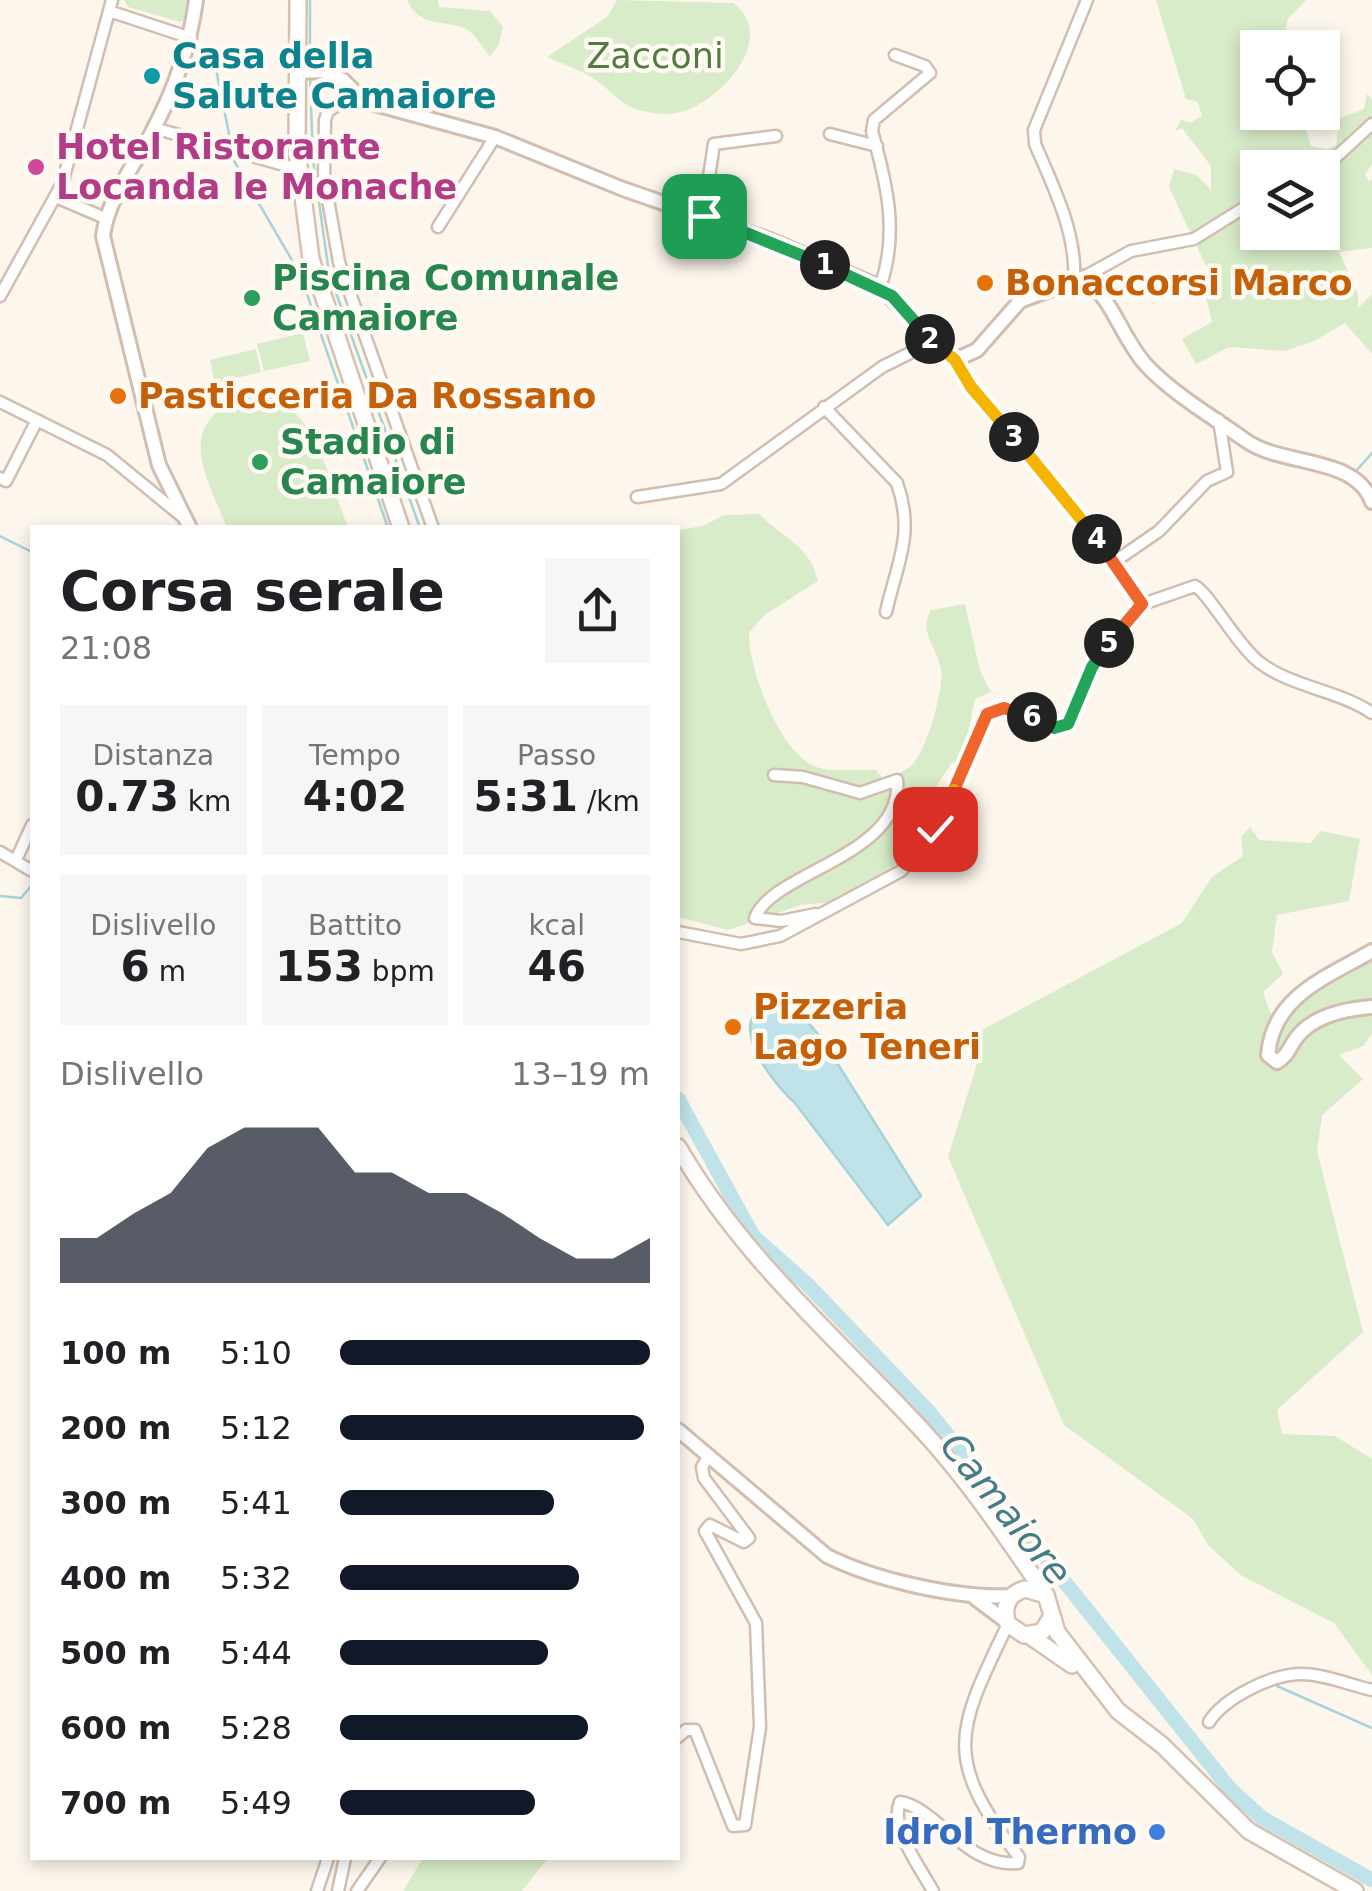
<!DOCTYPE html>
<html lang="it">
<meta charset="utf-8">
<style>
body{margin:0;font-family:"DejaVu Sans",sans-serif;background:#f6f6f6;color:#202124;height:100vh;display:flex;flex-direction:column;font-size:38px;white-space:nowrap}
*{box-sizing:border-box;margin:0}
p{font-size:32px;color:#757577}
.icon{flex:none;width:55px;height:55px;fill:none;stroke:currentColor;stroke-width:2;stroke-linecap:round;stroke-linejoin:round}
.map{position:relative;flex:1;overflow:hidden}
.panel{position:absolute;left:30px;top:525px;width:650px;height:1335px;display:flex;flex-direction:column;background:#fff;border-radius:0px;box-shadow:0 5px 15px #0003}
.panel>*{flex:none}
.tools{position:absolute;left:1240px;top:30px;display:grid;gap:20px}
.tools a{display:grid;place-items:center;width:100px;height:100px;border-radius:0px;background:#fff;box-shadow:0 5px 15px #0003;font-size:50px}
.pin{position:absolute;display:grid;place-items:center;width:85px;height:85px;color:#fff;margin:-42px;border-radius:20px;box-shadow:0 5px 15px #0006}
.km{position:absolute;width:50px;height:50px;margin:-25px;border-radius:50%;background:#222;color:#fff;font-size:28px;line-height:50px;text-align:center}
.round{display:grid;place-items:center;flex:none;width:105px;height:105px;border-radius:0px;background:#f6f6f6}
.summary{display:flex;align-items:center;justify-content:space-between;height:170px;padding:0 30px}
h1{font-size:55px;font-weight:700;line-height:75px}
.figures{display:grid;grid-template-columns:repeat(3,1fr);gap:15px;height:170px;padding:10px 30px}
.figures div{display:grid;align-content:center;border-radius:0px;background:#f6f6f6;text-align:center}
.figures b{font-size:42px;font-weight:700}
.figures small{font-size:28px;font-weight:400}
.figures p{font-size:28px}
.chart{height:280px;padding:20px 30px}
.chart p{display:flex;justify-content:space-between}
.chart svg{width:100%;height:180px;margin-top:10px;fill:#111827;opacity:.7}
ul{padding:0 30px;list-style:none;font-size:32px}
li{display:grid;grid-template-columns:160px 120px 1fr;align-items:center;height:75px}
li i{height:25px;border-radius:12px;background:#111827}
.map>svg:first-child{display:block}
.green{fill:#d8ecc9;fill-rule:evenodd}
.water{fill:#bfe3e8;stroke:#a5d3da;stroke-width:2.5}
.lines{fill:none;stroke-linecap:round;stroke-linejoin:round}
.stream{stroke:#a5d3da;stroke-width:2.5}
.river{stroke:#bfe3e8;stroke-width:15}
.minor-casing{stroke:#d1beb0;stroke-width:15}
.tertiary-casing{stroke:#d1beb0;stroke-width:18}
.secondary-casing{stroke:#d6c0b0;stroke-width:20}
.minor{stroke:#fff;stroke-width:10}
.tertiary{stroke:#fff;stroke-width:12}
.secondary{stroke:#fff;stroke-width:15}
.split-1-casing{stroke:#fff;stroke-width:20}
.split-2-casing{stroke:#fff;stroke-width:20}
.split-3-casing{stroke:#fff;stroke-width:20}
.split-4-casing{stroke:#fff;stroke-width:20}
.split-5-casing{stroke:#fff;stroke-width:20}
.split-6-casing{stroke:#fff;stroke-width:20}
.split-7-casing{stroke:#fff;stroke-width:20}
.split-8-casing{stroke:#fff;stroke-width:20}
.split-1{stroke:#22a559;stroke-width:12}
.split-2{stroke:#22a559;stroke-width:12}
.split-3{stroke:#f5b400;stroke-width:12}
.split-4{stroke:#f5b400;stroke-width:12}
.split-5{stroke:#f0652b;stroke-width:12}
.split-6{stroke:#22a559;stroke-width:12}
.split-7{stroke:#f0652b;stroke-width:12}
.split-8{stroke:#f5b400;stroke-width:12}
.culture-dot{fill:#0f9aa8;stroke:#fffaf3;stroke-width:4}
.hotel-dot{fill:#d1479c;stroke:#fffaf3;stroke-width:4}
.food-dot{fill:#e8710a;stroke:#fffaf3;stroke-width:4}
.leisure-dot{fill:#2e9e5b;stroke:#fffaf3;stroke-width:4}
.shop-dot{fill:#3f7fe0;stroke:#fffaf3;stroke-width:4}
.labels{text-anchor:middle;stroke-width:9;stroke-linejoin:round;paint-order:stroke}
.culture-label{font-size:35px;font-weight:bold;fill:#0d838f;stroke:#fffaf3;text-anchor:start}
.park-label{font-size:35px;fill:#537a41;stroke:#fffaf3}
.hotel-label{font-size:35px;font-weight:bold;fill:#b23c85;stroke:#fffaf3;text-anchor:start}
.leisure-label{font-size:35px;font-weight:bold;fill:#27864d;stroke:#fffaf3;text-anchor:start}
.food-label{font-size:35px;font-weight:bold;fill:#c56008;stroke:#fffaf3;text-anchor:start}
.shop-label{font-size:35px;font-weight:bold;fill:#366cbe;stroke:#fffaf3;text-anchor:end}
.water-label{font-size:38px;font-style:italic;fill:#437c86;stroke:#fffaf3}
</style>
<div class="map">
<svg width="1372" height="1891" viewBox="0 0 1372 1891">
<rect width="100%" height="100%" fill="#fdf6ec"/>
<!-- green -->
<path class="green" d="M124,0H187L185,19L180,22L128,7Z
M407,0H438L439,7L490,11L503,27L499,44L490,57C483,48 474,31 462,27C440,20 420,27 407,0Z
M617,0L733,3C784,40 708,118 664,114C619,111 621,96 590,76C577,69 561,63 547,57L607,17Z
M1156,0H1306L1288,19L1281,47L1258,48L1257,88L1250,96L1258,112L1301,113L1311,146L1327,149L1336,145L1340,118L1364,109L1367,94L1372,99V164L1365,175L1369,182L1372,179V248L1339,252L1358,294V308L1372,294V354L1345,323L1316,340L1285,351L1229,347L1196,364L1182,339L1212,322L1206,297L1214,283L1169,187L1174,169L1196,175L1211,190V166L1182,128L1175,131L1181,120L1190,123L1202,116L1198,102L1186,99ZM1258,168H1322V232H1258Z
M303,333L310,361L264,371L257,344Z
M256,349L261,372L215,383L210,360Z
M250,395C312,390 329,482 348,527H227C204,473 172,421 250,395Z
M759,514C781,537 811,546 818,581L766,614L749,632C748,667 778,750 814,766C830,773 859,769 876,770L883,779C892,775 905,772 912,765C926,752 945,687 941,668C936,647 918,631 931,610L965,604L980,671L991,692L975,699L961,766L952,762L936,787L946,794L932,823L907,857L835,902L801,905L728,930L678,917V530L703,526L724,515Z
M1250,827L1259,840L1310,843L1321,831L1360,839L1349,901L1277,915L1272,952L1283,974L1263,992L1270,1012L1284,1022L1299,995L1372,957V1034L1363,1046L1339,1055L1363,1079L1322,1115L1317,1151L1363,1332L1277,1410L1282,1434L1335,1436L1372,1459V1675L1334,1623L1242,1576L1208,1545L1193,1519L1064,1425L948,1157L980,1054L978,1032L1182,923L1212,877L1243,856L1241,837Z
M423,1858H548L522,1891H403Z"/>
<!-- water -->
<path class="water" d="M774,998L796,1008L822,1039L921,1196L888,1225L795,1103C777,1087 736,1038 755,1013C760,1007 769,1002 774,998Z"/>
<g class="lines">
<!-- stream -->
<path class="stream" d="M310,0V68
M212,49L231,144
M310,76L313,160L329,273L420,528
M233,159L300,274L388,528
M1356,471L1372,453
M0,536L32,552
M0,896L21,898L32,885
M1277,1686L1372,1728"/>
<!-- river -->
<path class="river" d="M678,1099L753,1236L808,1285L929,1412L1230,1789L1262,1818L1372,1880"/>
<defs>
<path id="minor" d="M109,11L191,38
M350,89L349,98L328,111L325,120L324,177L339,262L433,528
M154,128L298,169
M830,134L877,146
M1322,170L1372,124
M56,197L105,218
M703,216L714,144L776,136
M438,227L495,137
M1084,277L1131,251L1194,239L1258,199
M1074,280C1077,233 1053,186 1035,144L1034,130L1087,0
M880,287C899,234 887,184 872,131L874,120L930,73L925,66L895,55
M0,296L62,184L112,0
M0,402L107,455L184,518
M824,407L897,483C915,534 897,563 886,612
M0,478L6,481L37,420
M637,497L721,484L882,367L932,342
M1114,562L1159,531L1207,481L1227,472L1219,420
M1143,604L1195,586C1208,592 1237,645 1259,662C1291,687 1338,690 1372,713
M774,775L803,777L860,793L897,780C904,856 771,872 755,918L781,921L816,914
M0,852L32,871
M16,860L32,825
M678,932L741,944L780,936L901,871L935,829L987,715C1011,694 1042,730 1068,724L1092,667L1143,604L1072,506L971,387L955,360
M1209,1722C1224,1698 1272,1674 1301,1674C1324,1674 1350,1685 1372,1690
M678,1737L686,1730H695L733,1826L745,1825L760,1727L756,1623L705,1531L710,1525L744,1542L749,1538L704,1478L702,1467L708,1457
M317,1891L328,1858
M338,1891L345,1858
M357,1891L380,1858
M933,1891C921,1869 889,1827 900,1802C936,1807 966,1868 1018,1863L1019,1857C941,1757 957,1730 1008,1624"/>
<path id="tertiary" d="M297,72L324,71L343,80L364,101L495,137L623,189L770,240L880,287L955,360L977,350L1020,301L1084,277C1114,301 1121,337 1146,365C1173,394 1213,417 1245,440C1282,467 1355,455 1372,502
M190,528L159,465L103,236C108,197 135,165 152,132C174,91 190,45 196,0
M1372,951C1328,977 1273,995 1268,1055L1277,1062C1288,1056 1289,1047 1297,1037C1314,1015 1346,1009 1372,1007
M678,1430L827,1556C875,1580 958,1599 1012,1596
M975,1598L1007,1622"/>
<path id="secondary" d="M298,0L297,150L311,259L401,528
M678,1147C744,1260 834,1335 922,1430C969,1481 1007,1538 1046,1595
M1052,1616L1042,1632L1024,1635L1008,1624C1002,1607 1008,1594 1025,1589L1046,1595L1057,1632L1118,1711L1162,1745L1249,1831L1355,1891
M1030,1636L1072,1665"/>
</defs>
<!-- minor casing -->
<use href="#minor" class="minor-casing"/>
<!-- tertiary casing -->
<use href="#tertiary" class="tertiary-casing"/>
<!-- secondary casing -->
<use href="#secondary" class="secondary-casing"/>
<!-- minor -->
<use href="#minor" class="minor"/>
<!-- tertiary -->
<use href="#tertiary" class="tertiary"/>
<!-- secondary -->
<use href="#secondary" class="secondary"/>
</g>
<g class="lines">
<defs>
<path id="split-1" d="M704,216L825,265"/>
<path id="split-2" d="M825,265L892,296L930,339"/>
<path id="split-3" d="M930,339L955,360L971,387L1014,437"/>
<path id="split-4" d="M1014,437L1097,539"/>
<path id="split-5" d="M1097,539L1142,604L1109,643"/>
<path id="split-6" d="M1032,717L1054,728L1068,724L1092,667L1109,643"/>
<path id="split-7" d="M954,790L987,714L1004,708L1032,717"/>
<path id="split-8" d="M935,829L954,790"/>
</defs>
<!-- split-1 casing -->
<use href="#split-1" class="split-1-casing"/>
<!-- split-2 casing -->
<use href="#split-2" class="split-2-casing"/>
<!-- split-3 casing -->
<use href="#split-3" class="split-3-casing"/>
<!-- split-4 casing -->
<use href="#split-4" class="split-4-casing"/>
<!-- split-5 casing -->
<use href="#split-5" class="split-5-casing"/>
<!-- split-6 casing -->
<use href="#split-6" class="split-6-casing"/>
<!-- split-7 casing -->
<use href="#split-7" class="split-7-casing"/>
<!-- split-8 casing -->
<use href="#split-8" class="split-8-casing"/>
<!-- split-1 -->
<use href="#split-1" class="split-1"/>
<!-- split-2 -->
<use href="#split-2" class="split-2"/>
<!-- split-3 -->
<use href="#split-3" class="split-3"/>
<!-- split-4 -->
<use href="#split-4" class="split-4"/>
<!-- split-5 -->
<use href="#split-5" class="split-5"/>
<!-- split-6 -->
<use href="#split-6" class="split-6"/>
<!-- split-7 -->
<use href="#split-7" class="split-7"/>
<!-- split-8 -->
<use href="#split-8" class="split-8"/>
</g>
<!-- markers -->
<circle class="culture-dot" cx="152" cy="76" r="10"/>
<circle class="hotel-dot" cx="36" cy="167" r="10"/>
<g class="food-dot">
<circle cx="985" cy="283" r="10"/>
<circle cx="118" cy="396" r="10"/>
<circle cx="733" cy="1027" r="10"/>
</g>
<g class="leisure-dot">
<circle cx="252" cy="298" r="10"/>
<circle cx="260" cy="462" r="10"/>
</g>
<circle class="shop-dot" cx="1157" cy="1832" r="10"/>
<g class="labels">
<!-- culture labels -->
<g class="culture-label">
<text x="172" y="68">Casa della<tspan x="172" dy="40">Salute Camaiore</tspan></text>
</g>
<!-- park labels -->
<g class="park-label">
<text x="655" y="68">Zacconi</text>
</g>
<!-- hotel labels -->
<g class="hotel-label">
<text x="56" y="159">Hotel Ristorante<tspan x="56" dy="40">Locanda le Monache</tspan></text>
</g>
<!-- leisure labels -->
<g class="leisure-label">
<text x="272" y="290">Piscina Comunale<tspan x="272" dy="40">Camaiore</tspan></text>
<text x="280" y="454">Stadio di<tspan x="280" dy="40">Camaiore</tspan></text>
</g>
<!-- food labels -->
<g class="food-label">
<text x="1005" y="295">Bonaccorsi Marco</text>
<text x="138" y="408">Pasticceria Da Rossano</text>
<text x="753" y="1019">Pizzeria<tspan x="753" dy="40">Lago Teneri</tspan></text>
</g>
<!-- shop labels -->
<g class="shop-label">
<text x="1137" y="1844">Idrol Thermo</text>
</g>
<!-- water labels -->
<g class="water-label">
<text transform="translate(1006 1509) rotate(51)" y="13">Camaiore</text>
</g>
</g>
</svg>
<div class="tools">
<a><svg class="icon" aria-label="locate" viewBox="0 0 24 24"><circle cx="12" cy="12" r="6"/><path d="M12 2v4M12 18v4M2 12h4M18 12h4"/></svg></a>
<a><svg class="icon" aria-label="layers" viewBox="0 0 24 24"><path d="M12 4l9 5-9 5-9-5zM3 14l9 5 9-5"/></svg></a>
</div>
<div class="pin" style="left:704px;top:216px;background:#1e9e55"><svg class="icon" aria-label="arrive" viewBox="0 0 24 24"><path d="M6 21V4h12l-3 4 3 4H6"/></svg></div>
<div class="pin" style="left:935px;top:829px;background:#d93025"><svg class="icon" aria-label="check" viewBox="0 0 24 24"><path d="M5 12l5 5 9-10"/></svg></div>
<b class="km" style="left:825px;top:265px">1</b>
<b class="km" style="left:930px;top:339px">2</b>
<b class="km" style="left:1014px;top:437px">3</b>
<b class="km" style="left:1097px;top:539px">4</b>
<b class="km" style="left:1109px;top:643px">5</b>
<b class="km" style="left:1032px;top:717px">6</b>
<section class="panel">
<div class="summary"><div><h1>Corsa serale</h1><p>21:08</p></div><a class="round"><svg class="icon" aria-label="share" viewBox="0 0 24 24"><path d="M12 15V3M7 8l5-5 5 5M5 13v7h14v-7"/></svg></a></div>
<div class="figures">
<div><p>Distanza</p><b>0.73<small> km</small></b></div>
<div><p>Tempo</p><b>4:02</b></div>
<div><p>Passo</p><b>5:31<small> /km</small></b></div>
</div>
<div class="figures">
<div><p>Dislivello</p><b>6<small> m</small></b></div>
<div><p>Battito</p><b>153<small> bpm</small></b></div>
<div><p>kcal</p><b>46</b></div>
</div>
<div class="chart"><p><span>Dislivello</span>13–19 m</p>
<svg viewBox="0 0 160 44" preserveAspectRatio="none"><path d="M0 44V33L10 33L20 27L30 22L40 11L50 6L60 6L70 6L80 17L90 17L100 22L110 22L120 27L130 33L140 38L150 38L160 33V44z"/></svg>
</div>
<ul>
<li><b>100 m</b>5:10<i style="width:100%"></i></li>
<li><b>200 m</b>5:12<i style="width:98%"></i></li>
<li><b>300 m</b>5:41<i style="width:69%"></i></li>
<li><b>400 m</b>5:32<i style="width:77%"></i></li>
<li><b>500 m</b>5:44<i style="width:67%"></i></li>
<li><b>600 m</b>5:28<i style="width:80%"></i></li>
<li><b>700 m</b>5:49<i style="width:63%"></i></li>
</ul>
</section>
</div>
